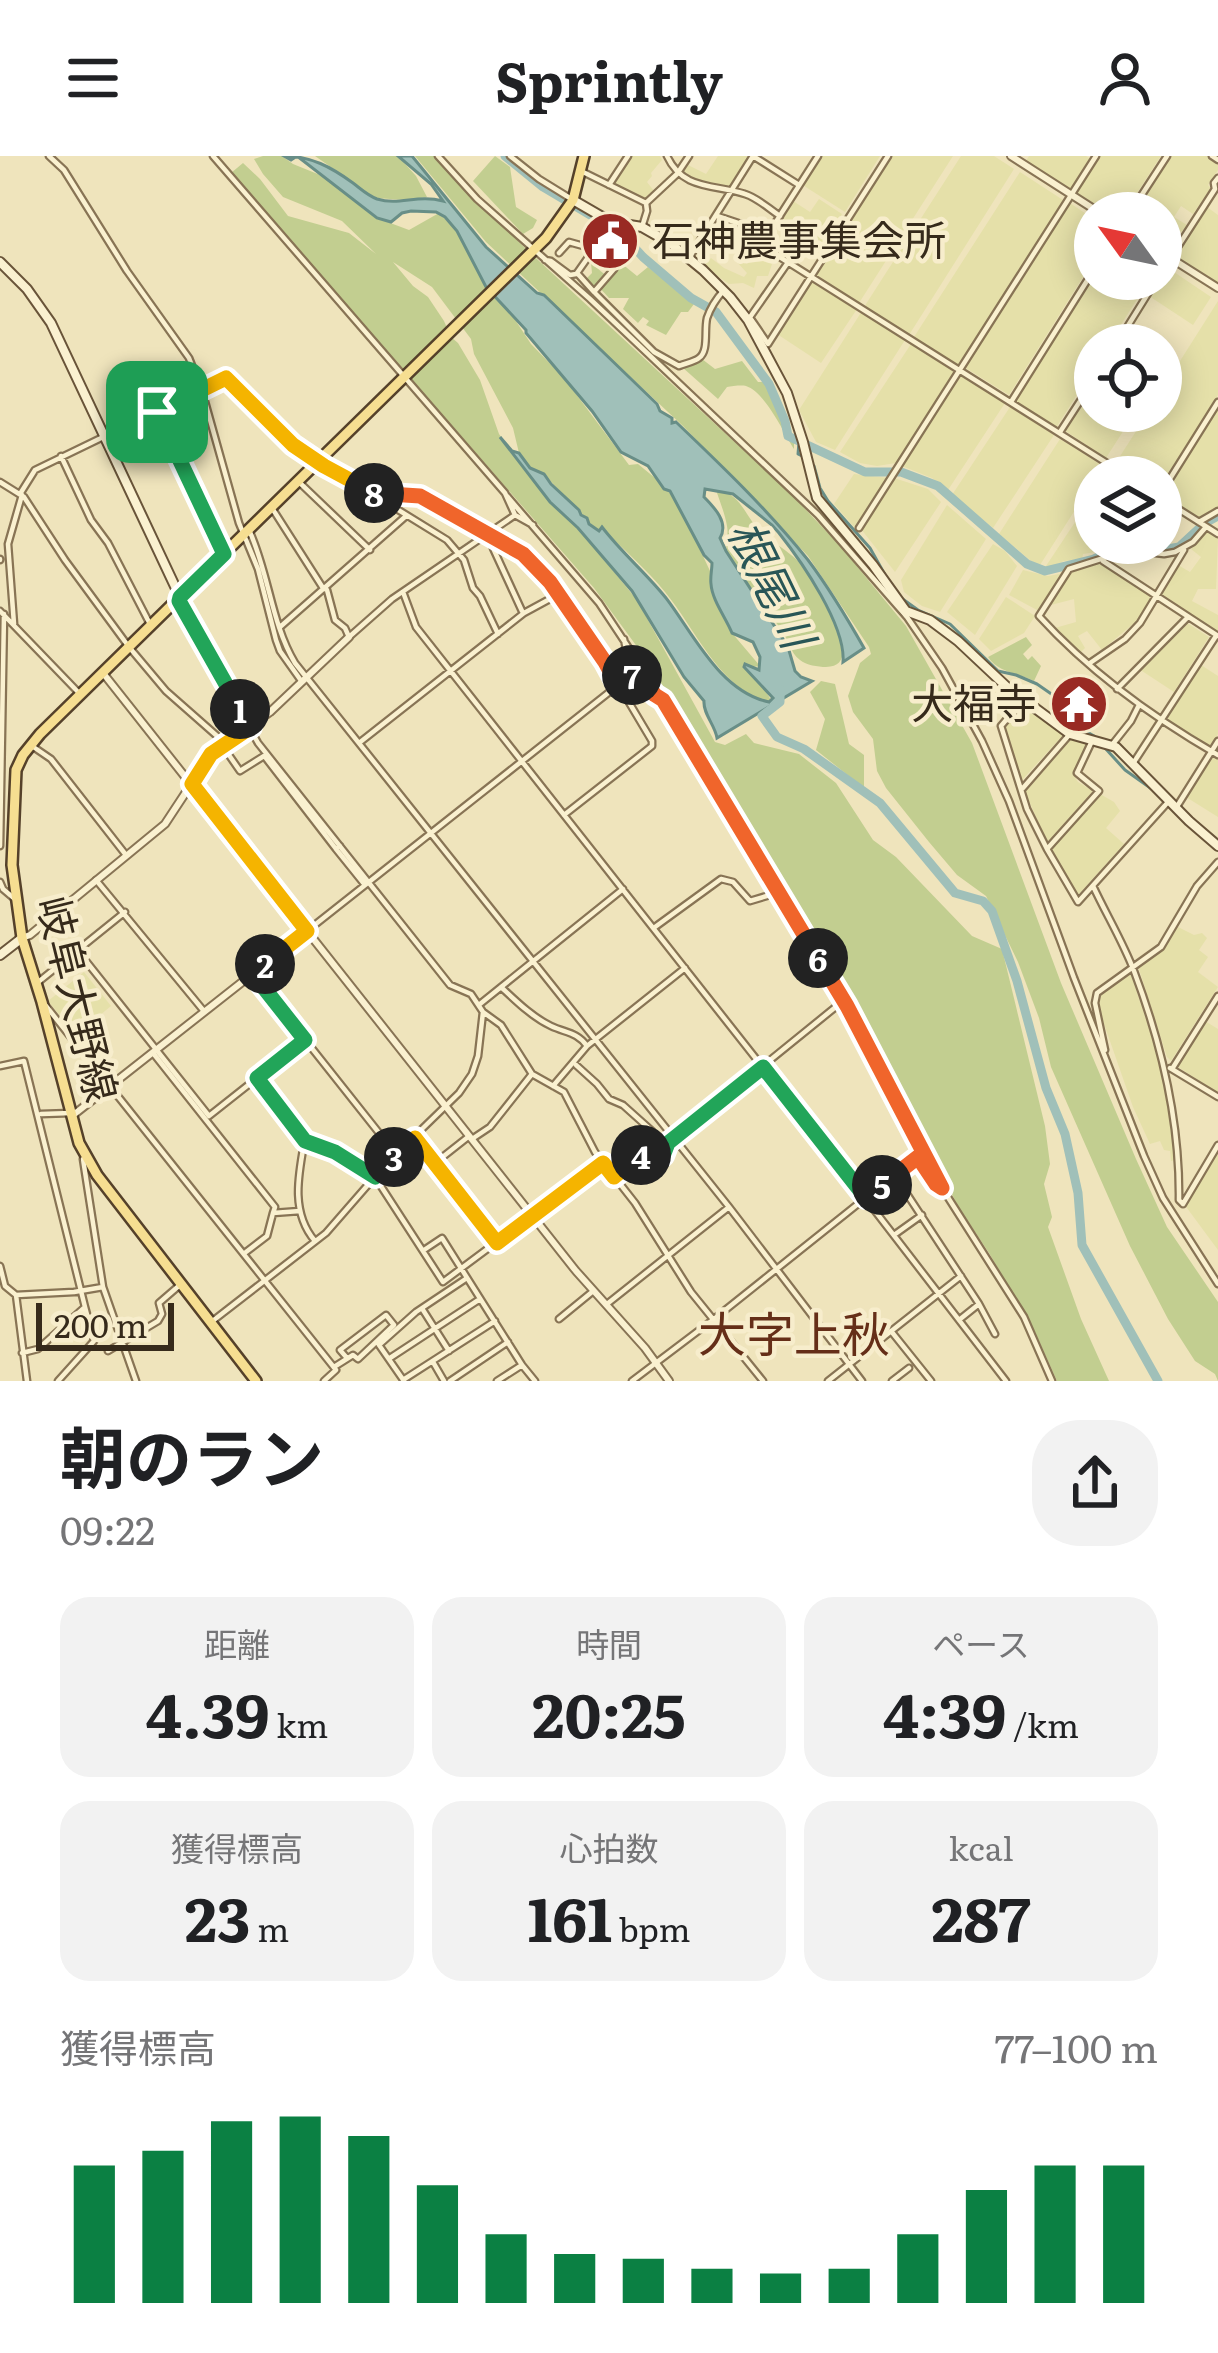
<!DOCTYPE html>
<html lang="ja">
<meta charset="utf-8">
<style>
body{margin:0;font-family:Literata,"Noto Sans JP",serif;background:#f2f2f2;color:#202124;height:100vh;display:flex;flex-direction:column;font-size:45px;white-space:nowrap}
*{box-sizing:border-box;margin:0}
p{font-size:39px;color:#757577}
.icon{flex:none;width:66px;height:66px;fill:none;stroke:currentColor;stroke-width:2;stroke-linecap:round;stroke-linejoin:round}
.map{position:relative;height:1225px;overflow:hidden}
.sheet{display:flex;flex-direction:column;background:#fff;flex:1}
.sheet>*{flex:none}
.needle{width:78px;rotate:303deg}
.tools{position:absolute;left:1074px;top:36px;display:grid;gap:24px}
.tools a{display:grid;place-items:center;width:108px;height:108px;border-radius:50%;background:#fff;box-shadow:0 6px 30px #0003;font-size:60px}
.scale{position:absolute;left:36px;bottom:30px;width:138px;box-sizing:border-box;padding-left:12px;border:6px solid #362a1b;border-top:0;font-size:33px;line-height:42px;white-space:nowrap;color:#362a1b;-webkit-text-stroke:9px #f7edcc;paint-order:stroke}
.pin{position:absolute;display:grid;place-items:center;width:102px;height:102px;color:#fff;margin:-51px;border-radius:24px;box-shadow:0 6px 18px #0006}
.km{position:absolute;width:60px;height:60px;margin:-30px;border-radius:50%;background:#222;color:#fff;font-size:33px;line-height:60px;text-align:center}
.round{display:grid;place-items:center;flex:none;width:126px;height:126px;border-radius:48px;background:#f2f2f2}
.head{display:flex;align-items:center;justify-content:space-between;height:204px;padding:0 60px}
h1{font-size:66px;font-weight:700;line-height:90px}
.stats{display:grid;grid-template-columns:repeat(3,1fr);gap:18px;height:204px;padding:12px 60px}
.stats div{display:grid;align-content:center;border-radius:30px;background:#f2f2f2;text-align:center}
.stats b{font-size:60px;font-weight:700}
.stats small{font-size:33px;font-weight:400}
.stats p{font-size:33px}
.chart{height:336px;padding:24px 60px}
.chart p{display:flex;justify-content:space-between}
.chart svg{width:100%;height:216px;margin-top:12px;stroke:#0b8043;stroke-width:6}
header{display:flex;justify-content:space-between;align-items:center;height:156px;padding:0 60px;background:#fff;font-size:54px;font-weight:700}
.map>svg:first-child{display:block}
.farmland{fill:#e5e0a9}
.green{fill:#c2ce90}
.water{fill:#a0c0b9;stroke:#688e87;stroke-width:3}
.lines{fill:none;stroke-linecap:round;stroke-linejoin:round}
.stream{stroke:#688e87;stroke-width:3}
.river{stroke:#a0c0b9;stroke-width:9}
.minor-casing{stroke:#887455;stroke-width:9}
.tertiary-casing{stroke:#887455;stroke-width:10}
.secondary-casing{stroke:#695439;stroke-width:12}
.primary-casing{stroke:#55412a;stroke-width:14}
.minor{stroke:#faf1d0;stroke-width:4.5}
.tertiary{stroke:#faf1d0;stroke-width:6}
.secondary{stroke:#faf1d0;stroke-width:8}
.primary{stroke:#f6de91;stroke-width:9}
.split-1-casing{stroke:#fff;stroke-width:24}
.split-2-casing{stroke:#fff;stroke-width:24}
.split-3-casing{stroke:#fff;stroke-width:24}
.split-4-casing{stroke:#fff;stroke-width:24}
.split-5-casing{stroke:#fff;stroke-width:24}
.split-6-casing{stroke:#fff;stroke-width:24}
.split-7-casing{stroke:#fff;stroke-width:24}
.split-8-casing{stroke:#fff;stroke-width:24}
.split-9-casing{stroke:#fff;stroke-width:24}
.split-1{stroke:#22a559;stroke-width:15}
.split-2{stroke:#f5b400;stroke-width:15}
.split-3{stroke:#22a559;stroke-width:15}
.split-4{stroke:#f5b400;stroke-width:15}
.split-5{stroke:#22a559;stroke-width:15}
.split-6{stroke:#f0652b;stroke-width:15}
.split-7{stroke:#f0652b;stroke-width:15}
.split-8{stroke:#f0652b;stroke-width:15}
.split-9{stroke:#f5b400;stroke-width:15}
.labels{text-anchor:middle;stroke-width:9;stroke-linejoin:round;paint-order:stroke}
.poi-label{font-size:42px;fill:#362a1b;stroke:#f7edcc;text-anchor:start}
.street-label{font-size:42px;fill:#362a1b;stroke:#f7edcc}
.water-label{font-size:45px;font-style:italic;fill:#295657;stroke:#f7edcc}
.quarter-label{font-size:48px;fill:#652e18;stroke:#f7edcc}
</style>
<header><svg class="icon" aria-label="menu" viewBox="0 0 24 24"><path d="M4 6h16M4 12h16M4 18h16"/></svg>Sprintly<svg class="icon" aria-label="person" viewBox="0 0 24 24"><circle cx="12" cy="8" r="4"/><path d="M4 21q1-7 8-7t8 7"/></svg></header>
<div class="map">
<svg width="1218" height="1225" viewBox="0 0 1218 1225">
<rect width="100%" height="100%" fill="#efe4bc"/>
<!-- farmland -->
<path class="farmland" d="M631,0H660L662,4L651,17L652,20L647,26L654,35L645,43L613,29Z
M718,0H750L729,33L708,29L681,15L686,8L706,18Z
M820,0H880L845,56L801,28Z
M891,0H953L859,147L815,118Z
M961,0H994L1014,13L909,179L865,151L866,148Z
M1029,0H1086L1091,3L1071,34L1026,5Z
M1099,0H1161L1124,57H1107L1076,36Z
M1170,0H1207L1218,6V14L1208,29L1211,32L1193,58L1181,50L1174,61L1187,69L1182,76L1161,63V57H1152L1137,48Z
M1020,16L1063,44L958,210L914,181Z
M819,43L842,58L824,87L781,62L793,45L810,56Z
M1070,47L1095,64V102L1009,239L964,211Z
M1207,51L1218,59V128L1175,102Z
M763,95L772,101L769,106L772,108L768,120H757L754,132L743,127L729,128L703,110L711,102L724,112L744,121L747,117L736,105L738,102L747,108L753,102L756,104Z
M1168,112L1211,141L1193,169L1149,140Z
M1095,116V123H1150L1108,189H1095V210L1056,272L1013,246Z
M812,124L857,153L821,207L777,178Z
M1218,145V239L1161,329V321H1137L1115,308L1149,255H1161V235Z
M862,155L905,184L835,294L816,286L799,254Z
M911,188L955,216L896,307L877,310L860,307L840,296Z
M961,218L1005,247L948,334L932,322L902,310Z
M1095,226V255H1136L1106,302L1064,274Z
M1218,250V352L1200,363L1162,338Z
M1010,251L1054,279L993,372L952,339Z
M1060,283L1103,310L1040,409L1031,405L999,378Z
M854,318L888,322L855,372L834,348Z
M894,322L928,333L941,346L895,416L861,373Z
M1095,336V387H1116L1102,395L1083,398L1082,403L1064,405L1051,411L1046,410Z
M947,349L986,383L940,456L922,450L904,436L901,424Z
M1208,375L1218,382L1216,433H1198L1192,445L1218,459V478L1159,439L1178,409L1190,416L1201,401L1191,393Z
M993,388L1005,395L1017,410L975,479L947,456Z
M1103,407L1151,440L1139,463L1102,494L1087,475L1078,480L1085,492L1081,496L1068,488L1055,472L1076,466L1074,443L1047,450L1071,416Z
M1023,414L1048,420L1065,417L1044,449L1037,454L1009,439Z
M1006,441L1035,460L1024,477L991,495L979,483Z
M1187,467L1209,481L1174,536L1139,513Z
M1201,509L1218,520V578L1210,591L1166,563Z
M1023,548L1065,577L1022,624L1005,569Z
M1072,582L1088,589L1073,618L1078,626L1093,635L1047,686L1025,636Z
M1212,599L1218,603V661L1186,641Z
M1100,638L1114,646L1120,655L1106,672L1124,688L1078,739L1050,693Z
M1178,771L1194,779L1202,777L1207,782L1199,794L1208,801L1198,816L1218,831L1171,905L1167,901L1138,810L1164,793Z
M84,816L111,850L76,879L48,845Z
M1130,816L1166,923L1175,1004L1171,1005L1170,995L1164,994L1160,985L1150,988L1133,951L1096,845L1098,839Z
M1205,865L1218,873V937L1175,909Z
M1217,995H1218V1094L1184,1048Z"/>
<!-- green -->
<path class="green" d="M263,0H282L293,8L325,21L377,62L409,74L439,57L457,75L531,188L564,222L629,309L638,308L660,326L679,348L710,415L711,430L732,477L760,510L745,512L762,529L771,544L769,547C718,531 697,475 665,436C647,414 624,394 604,374L595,373L544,318L530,312L519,297L513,272L474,198L471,183L432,131L393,106L413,130L428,141L444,165L451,181L458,187L480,224L499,278L550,346L578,372L637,444L715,586L725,589L746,578L754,587L799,598L836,627L873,684L896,701L972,780L1002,793L1045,970L1050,1008L1044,1028L1052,1061L1048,1071L1081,1163L1109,1225H1057L1035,1176L989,1097L958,1050L886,910L787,736L638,492L594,432L231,17L243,7L260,23L288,60L349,77L376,98L342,65L283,41L263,18L254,3Z
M315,0H398L416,20L427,41L405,44L375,42Z
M415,0H435L524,91L793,340L841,391L906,470L972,587L1061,827L1136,1003L1167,1071L1218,1146V1225L1215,1218L1195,1205L1168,1163L1130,1090L1051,911L1039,862L1018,806L986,740L957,719L929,686L886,632L877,615L873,583L853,556L848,540L860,507L871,498L869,491L808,400L683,270L486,86Z
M495,0L510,11L516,51L537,64L533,72L523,78L473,25Z
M591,107L609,122L621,107L637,120L648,111L694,148L688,156H681L666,179L646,169L649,165L643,161L638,167L623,153L629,142H609L598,130L593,133L585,124L592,117Z
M702,203L715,213L742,205L758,226H765L794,284V293C784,277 765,236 746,230C742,229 732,230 727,231L718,243L682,211Z
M716,334C742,337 744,360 761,376C772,386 787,394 797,404C809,417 819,437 827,451C836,467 858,511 826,511C818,511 806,509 800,504C790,497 788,482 781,473C766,452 735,422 727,397C725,389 729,379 727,370C725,358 720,346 716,334Z
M1026,481L1032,489L1023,498L1028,504L1032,500L1041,510L1034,525C1018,517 999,517 988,501Z
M821,525L835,528L849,588L864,599V632L816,594L825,563L810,536Z"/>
<!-- water -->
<path class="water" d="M284,0C311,0 331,11 353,27C361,33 367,39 377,43C400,50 417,38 443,45L431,28L398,0H412L486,91L537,137L544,139L657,248L660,255L672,262V267L676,266C722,310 768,354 808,404C829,432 847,462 864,492L843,506C846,470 802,406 779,377L772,369L733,338L705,333L704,341C715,352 729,367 720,382L726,395L788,491L795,515L801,521L812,525L717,582C715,569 703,558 704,545L684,521L632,435L578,372L550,346L500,281L512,295L519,297L530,312L544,318L551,328L579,354L581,359L587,362L589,368L599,375L602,371C621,396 646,417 666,442C693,477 720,536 769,546L773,542L744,511L745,508L759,514L760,501L753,486L732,477C726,462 712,444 711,428C710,421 712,414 712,407L704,399L670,335L664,333L648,310L621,296L592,255L526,177V174L486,131L457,75L445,61L436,56L411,55L402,57L391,66L377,62L297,0L291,4Z"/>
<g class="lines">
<!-- stream -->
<path class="stream" d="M799,286L798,298L802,300
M814,310L820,332L828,345L870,392L889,426
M897,439L918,454L950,468L998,515L1016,519L1037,528L1060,544L1064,552L1082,573L1094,580
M1105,592L1125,614L1156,636"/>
<!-- river -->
<path class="river" d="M505,0L543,31L622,78L643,101L691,142L716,156L769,228L785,265L788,280L865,316H901L938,330L1027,408L1045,415L1094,403L1124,390L1162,394L1179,391L1205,367L1218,360
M780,534V546L762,560L777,581L804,593L880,647L955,737L983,745L992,755L1017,825L1046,932L1065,978L1078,1037L1082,1089L1158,1225"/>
<defs>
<path id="minor" d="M49,0L64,14L127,115L189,202L202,235L239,367L258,413L276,484L280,495L302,526
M213,0L505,337L515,359L533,369
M438,0L477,43L590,143L818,359L907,461L942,512L982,585L1009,645L1074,822L1144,1000L1163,1042L1218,1128
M510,0L539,23L573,44
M667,0C683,35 715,28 745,38C758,42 769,53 780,60
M753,0L799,29
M1212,0L1218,4
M581,15L646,47
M609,29L628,0
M1130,57L1167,0
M717,60L744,69L775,98L1129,321
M642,71L647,55L646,47L677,18L689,0
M633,73L614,113L594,136L654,196L679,210C686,207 694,206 699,202C709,195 704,175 707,162C711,150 716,143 724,134
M763,86L818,0
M559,97L569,86L587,91
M689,102L753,0
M545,104L551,105L570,119L576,118
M1161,117L1215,33L1214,27L1218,22
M594,136L577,117L589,100L587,91L598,59
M751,163L768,188L888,0
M748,164L789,105
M1116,189L1157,123
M1011,246L1095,112
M157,256L224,397
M1060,276L1095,222
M61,300L91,364L108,387L151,470
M0,326L24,341L65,404L129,491L166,535L225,587
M300,327L370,394
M375,337L420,340L523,397L550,426L605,506L652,585V590L564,659
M1161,337L1218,246
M20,338L35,314L225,222L293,289L447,384L464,404L473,432L480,440L498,478
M506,339L599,447L660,539
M1161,342L1218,378
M272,352L323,432L327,434L335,464L345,472L349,481L392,443L515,359
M1199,366L1218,355
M1206,371L1193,386L1175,396L1164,398L1129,394L1069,413L1039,460C1090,516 1152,561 1218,599
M859,372L1096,0
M249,374C269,417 271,467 295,507L729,1051L862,1225
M489,378L493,392L522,455
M0,404V403
M1103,405L1218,480
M403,436L416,471L835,1003L1006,1225
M179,445L258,587L450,829L471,838L483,856L478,900L472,918L459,937L387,1007L326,1077L210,1167
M0,455L79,537
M14,468L8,388L22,339
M280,471L406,360
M624,483C627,505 643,531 663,544L846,850L942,1032L1024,1161L1052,1225
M1090,507L1125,483L1140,467L1184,394
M1117,533L1188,461
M1023,544L1001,570L1027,653L1047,693L1078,746L1169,645
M359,587L524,457L559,438
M222,589L240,615L264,600
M1112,589L1131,565L1139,549
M32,590L51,603L126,699
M265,601L336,693L340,690
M1134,606L1216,480
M1023,632L1070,578
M1176,652L1218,585
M0,690L4,458
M336,693L365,729
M1047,693L1099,635L1077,617L1092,585
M96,724L203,854
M0,726L3,733L16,744
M1093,730C1106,758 1123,786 1134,815C1162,889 1180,965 1179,1044L1183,1048
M655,771L721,723L733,726L750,745L770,739L775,742L840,847
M307,775L636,515
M78,795L209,960L305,884
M253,818L387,987L377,995L387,1007
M37,827L125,756
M501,831C516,845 532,861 551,870C566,877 577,876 587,890
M480,848L623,733
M46,850L336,1214L324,1225
M846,850L851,870L918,1001
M483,856L501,869L532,918L564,936L595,996L635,1047L691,1136L763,1225
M1105,894L1095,847L1097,837L1161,791L1197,730L1218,706
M153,897L275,1051L273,1057
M576,909L597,928L609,943L623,949L652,975L666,994
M0,910L24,905L85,1151L38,1193L22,1197
M1170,912L1218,941
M1172,913L1218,840
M257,923L305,985L335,996L375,1021L443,1126L603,1007
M553,930L587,890L685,812
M41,958L71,957
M415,982L497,1086
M472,983L490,971L532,918
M304,988C298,1021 291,1057 315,1085
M83,1003L103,1131L136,1225
M435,1007L468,981
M614,1021L640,999L663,1000L668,987L843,845
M905,1035L979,1148
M1183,1048L1218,989
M894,1079L922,1059
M424,1094L442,1082L522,1209L535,1225
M246,1096L267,1080L273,1057L300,1055
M0,1110L5,1130L16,1139L74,1136L103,1131
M16,1139L27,1225
M607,1148L729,1051
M423,1154L449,1195
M559,1163L592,1136
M959,1164L979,1148L995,1178
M891,1175L931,1225
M108,1195L158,1165L162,1158L159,1147L181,1128
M390,1202L480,1143
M433,1206L444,1225
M334,1211L353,1199L358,1203L394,1169L386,1159L340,1194L347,1202
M403,1224L495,1165
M58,1225L94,1185L85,1151
M404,1225L379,1189L416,1156L467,1122
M450,1225L508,1186
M497,1225L522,1209
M632,1225L714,1163L913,1004L918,1001L936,1029L942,1032
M828,1225L961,1120
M892,1225L909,1212"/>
<path id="tertiary" d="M1011,0L1100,57
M1161,96L1218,132
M103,517L576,1115L645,1192L669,1225
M22,782L30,779L165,668L211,598L270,556L349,481
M72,960L307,775"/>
<path id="secondary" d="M573,44L611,66L642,71L670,87L703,114L730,141L748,164L787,237L803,286L817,342L873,409L906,455L930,464L958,485L1008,532L1070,578L1116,591L1189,665L1218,690
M0,106L27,133L51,167L180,441
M0,799L22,782"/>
<path id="primary" d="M256,1225L97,1019L79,987L42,846L22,782L12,709L16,614L23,599L40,578L546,82L573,44L584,0"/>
</defs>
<!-- minor casing -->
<use href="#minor" class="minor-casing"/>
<!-- tertiary casing -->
<use href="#tertiary" class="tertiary-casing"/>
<!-- secondary casing -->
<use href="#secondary" class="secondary-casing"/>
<!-- primary casing -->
<use href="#primary" class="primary-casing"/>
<!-- minor -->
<use href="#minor" class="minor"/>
<!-- tertiary -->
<use href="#tertiary" class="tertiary"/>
<!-- secondary -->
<use href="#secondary" class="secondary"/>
<!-- primary -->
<use href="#primary" class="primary"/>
</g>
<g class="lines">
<defs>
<path id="split-1" d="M157,256L224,398L180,441L179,445L240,553"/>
<path id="split-2" d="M240,553L251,571L211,598L192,628L307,775L265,808"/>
<path id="split-3" d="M265,808L253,818L305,884L257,922L305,985L335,996L375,1021L394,1001"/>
<path id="split-4" d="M394,1001L415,982L497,1087L603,1007L614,1021L641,999"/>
<path id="split-5" d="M641,999L663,1000L668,987L763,911L866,1042L882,1029"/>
<path id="split-6" d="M818,802L847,850L942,1032L936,1028L918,1001L882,1029"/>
<path id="split-7" d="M632,519L636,515L655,539L663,544L818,802"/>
<path id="split-8" d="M374,337L420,340L523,398L550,426L605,506L618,530L632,519"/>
<path id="split-9" d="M157,256L226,222L293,289L324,310L374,337"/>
</defs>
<!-- split-1 casing -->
<use href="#split-1" class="split-1-casing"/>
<!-- split-2 casing -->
<use href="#split-2" class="split-2-casing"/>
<!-- split-3 casing -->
<use href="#split-3" class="split-3-casing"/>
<!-- split-4 casing -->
<use href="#split-4" class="split-4-casing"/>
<!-- split-5 casing -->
<use href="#split-5" class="split-5-casing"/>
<!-- split-6 casing -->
<use href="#split-6" class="split-6-casing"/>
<!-- split-7 casing -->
<use href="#split-7" class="split-7-casing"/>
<!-- split-8 casing -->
<use href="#split-8" class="split-8-casing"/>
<!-- split-9 casing -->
<use href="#split-9" class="split-9-casing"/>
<!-- split-1 -->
<use href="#split-1" class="split-1"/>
<!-- split-2 -->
<use href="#split-2" class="split-2"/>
<!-- split-3 -->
<use href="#split-3" class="split-3"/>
<!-- split-4 -->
<use href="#split-4" class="split-4"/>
<!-- split-5 -->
<use href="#split-5" class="split-5"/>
<!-- split-6 -->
<use href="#split-6" class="split-6"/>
<!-- split-7 -->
<use href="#split-7" class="split-7"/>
<!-- split-8 -->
<use href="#split-8" class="split-8"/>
<!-- split-9 -->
<use href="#split-9" class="split-9"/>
</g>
<!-- icons -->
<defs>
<symbol id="civic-disc" viewBox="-11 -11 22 22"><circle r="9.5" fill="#992a23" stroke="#f7edcc"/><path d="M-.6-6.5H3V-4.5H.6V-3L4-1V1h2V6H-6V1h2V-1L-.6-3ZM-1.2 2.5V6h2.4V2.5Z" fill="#fff"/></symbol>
<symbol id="temple-disc" viewBox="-11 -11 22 22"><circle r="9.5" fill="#992a23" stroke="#f7edcc"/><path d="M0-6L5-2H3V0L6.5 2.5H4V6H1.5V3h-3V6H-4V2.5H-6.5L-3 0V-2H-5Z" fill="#fff"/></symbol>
</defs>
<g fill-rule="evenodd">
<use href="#civic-disc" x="577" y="52" width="66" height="66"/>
<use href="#temple-disc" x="1046" y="515" width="66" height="66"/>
</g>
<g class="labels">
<!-- poi labels -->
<g class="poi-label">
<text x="652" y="100">石神農事集会所</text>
<text x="1037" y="563" text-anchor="end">大福寺</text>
</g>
<!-- street labels -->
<g class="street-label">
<text transform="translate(77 843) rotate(76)" y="15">岐阜大野線</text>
</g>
<!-- water labels -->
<g class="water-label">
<text transform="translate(771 428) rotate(64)" y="16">根尾川</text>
</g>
<!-- quarter labels -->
<g class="quarter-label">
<text x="794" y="1196">大字上秋</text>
</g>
</g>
</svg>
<div class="tools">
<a><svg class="needle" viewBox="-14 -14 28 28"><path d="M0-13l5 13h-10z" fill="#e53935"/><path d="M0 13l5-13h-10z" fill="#757577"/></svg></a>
<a><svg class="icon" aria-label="locate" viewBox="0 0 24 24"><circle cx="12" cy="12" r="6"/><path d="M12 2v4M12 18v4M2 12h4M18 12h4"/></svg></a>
<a><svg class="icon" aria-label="layers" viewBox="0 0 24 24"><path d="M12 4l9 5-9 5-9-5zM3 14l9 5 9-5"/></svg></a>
</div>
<div class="scale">200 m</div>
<div class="pin" style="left:157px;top:256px;background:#1e9e55"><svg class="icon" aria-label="arrive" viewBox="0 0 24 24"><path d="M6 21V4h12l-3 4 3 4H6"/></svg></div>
<b class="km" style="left:240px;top:553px">1</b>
<b class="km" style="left:265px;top:808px">2</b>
<b class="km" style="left:394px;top:1001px">3</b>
<b class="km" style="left:641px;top:999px">4</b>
<b class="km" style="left:882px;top:1029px">5</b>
<b class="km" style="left:818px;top:802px">6</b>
<b class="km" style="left:632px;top:519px">7</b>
<b class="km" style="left:374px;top:337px">8</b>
</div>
<section class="sheet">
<div class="head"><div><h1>朝のラン</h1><p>09:22</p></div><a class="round"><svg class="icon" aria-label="share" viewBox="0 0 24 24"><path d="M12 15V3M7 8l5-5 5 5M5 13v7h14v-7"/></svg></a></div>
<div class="stats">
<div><p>距離</p><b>4.39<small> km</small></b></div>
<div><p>時間</p><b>20:25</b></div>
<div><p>ペース</p><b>4:39<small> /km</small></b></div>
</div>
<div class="stats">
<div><p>獲得標高</p><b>23<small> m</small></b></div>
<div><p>心拍数</p><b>161<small> bpm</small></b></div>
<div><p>kcal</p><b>287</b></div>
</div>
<div class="chart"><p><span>獲得標高</span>77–100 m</p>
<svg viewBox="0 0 160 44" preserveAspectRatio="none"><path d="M5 44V16M15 44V13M25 44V7M35 44V6M45 44V10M55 44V20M65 44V30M75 44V34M85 44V35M95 44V37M105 44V38M115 44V37M125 44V30M135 44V21M145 44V16M155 44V16"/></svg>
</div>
</section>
